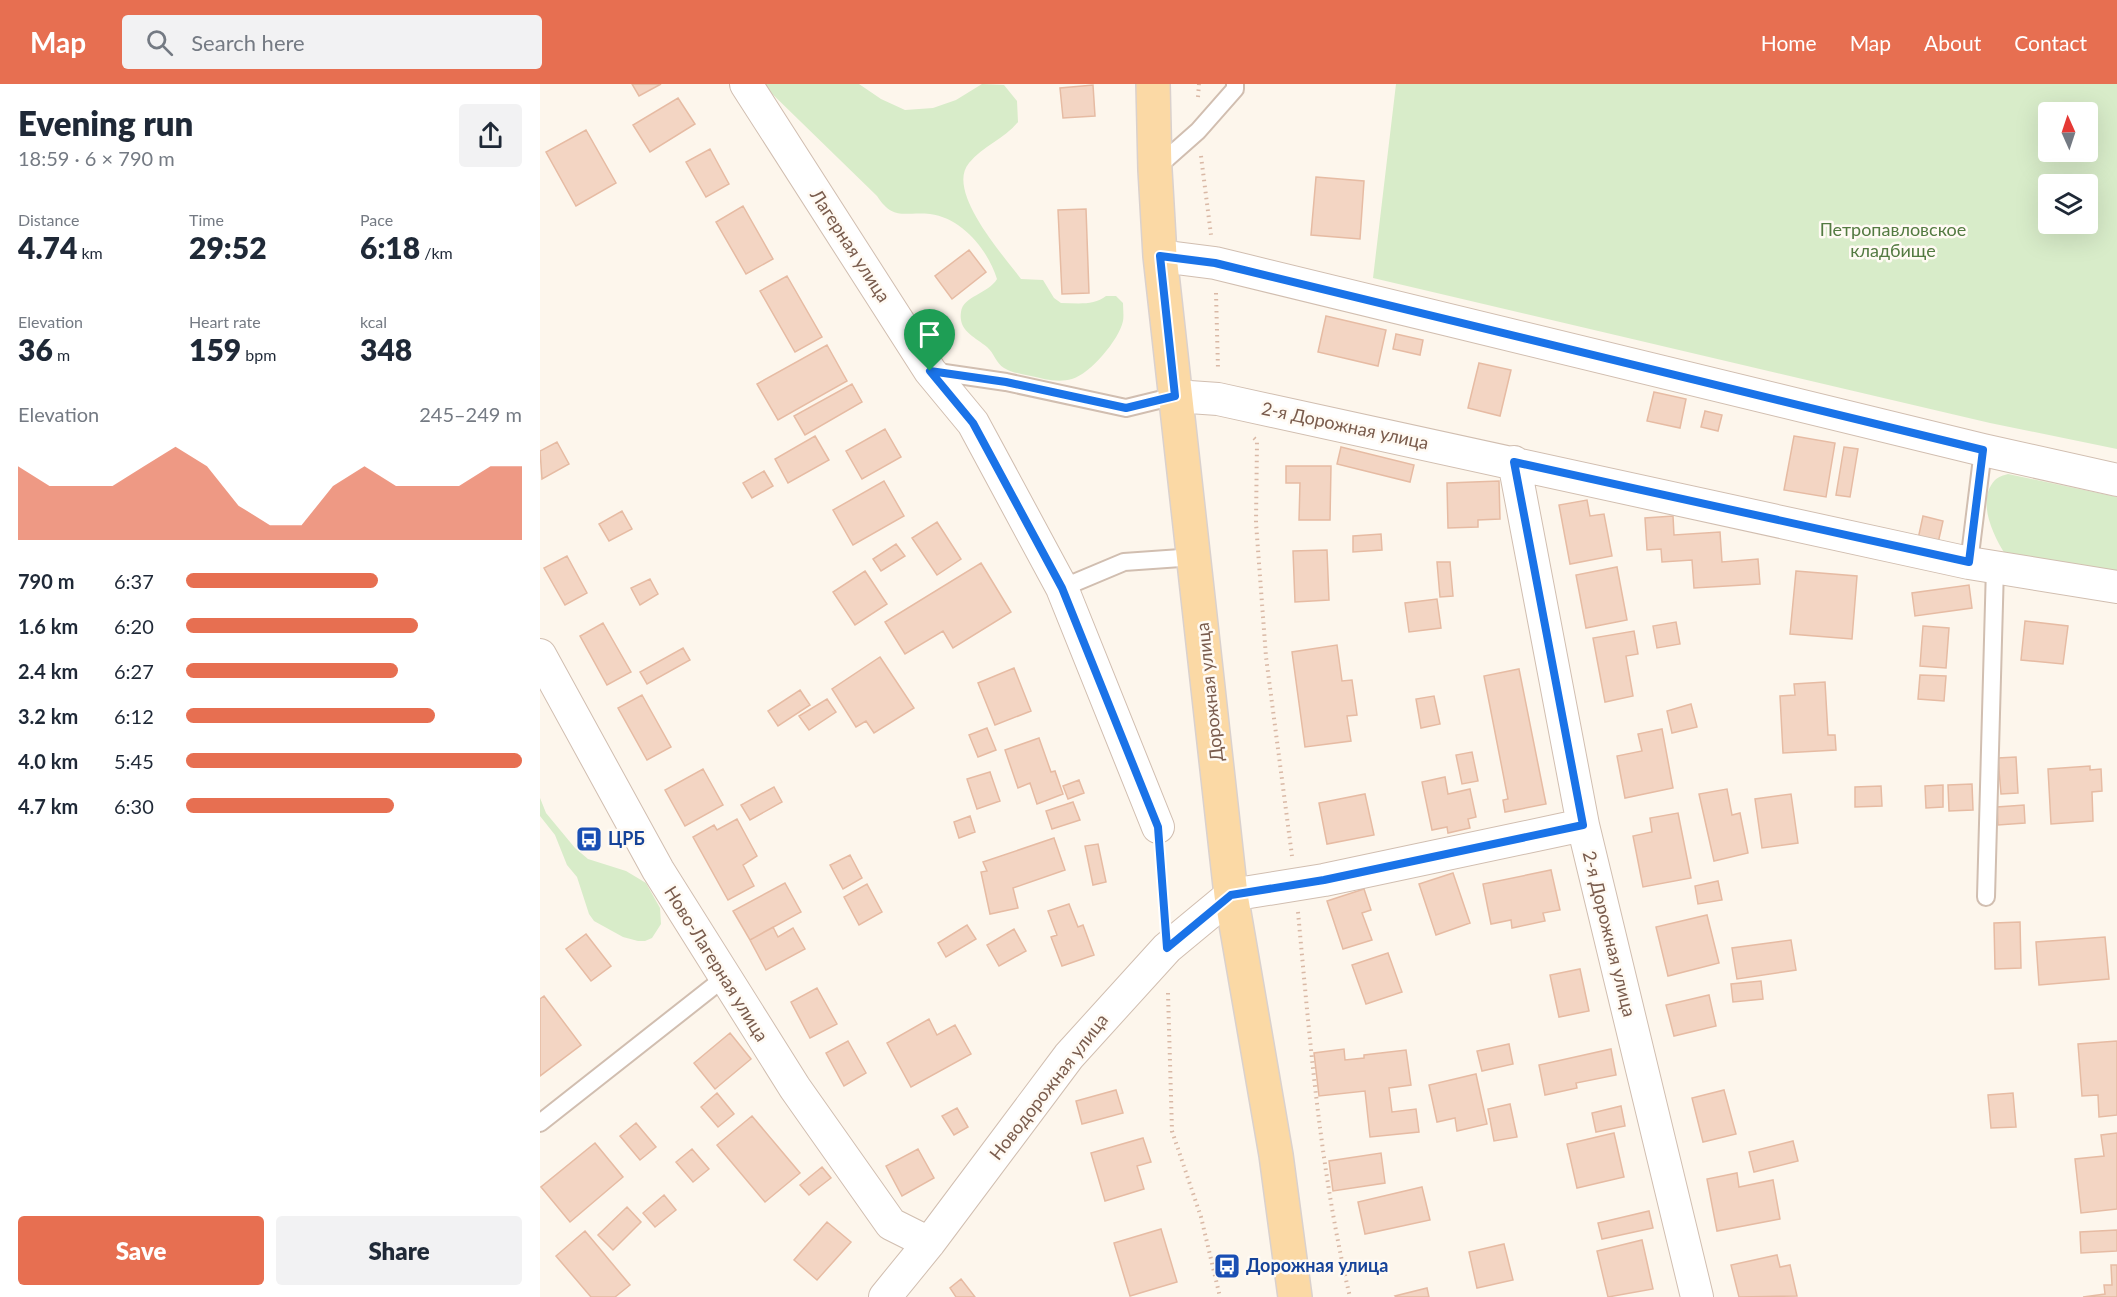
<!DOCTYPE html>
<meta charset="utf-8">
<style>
body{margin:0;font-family:Lato,sans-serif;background:#f2f2f3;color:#1f2937;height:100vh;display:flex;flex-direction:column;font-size:22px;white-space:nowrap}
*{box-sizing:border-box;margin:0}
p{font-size:20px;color:#747a83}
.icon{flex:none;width:33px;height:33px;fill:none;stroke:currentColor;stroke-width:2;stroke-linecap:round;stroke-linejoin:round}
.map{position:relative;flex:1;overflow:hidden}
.details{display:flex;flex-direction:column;background:#fff;width:540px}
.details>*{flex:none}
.needle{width:39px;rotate:357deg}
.buttons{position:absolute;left:1498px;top:18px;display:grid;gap:12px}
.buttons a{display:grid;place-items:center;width:60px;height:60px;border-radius:6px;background:#fff;box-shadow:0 6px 24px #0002;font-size:30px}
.pin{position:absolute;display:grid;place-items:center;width:51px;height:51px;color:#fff;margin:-62px -26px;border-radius:50% 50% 50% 0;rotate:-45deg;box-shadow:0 0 6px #0007}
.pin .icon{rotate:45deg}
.round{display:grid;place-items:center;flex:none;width:63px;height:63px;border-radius:6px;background:#f2f2f3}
.headline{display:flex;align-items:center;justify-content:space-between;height:102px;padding:0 18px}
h1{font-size:33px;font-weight:800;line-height:45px}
.figures{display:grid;grid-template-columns:repeat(3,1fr);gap:9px;height:102px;padding:6px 18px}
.figures div{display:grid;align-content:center}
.figures b{font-size:30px;font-weight:800}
.figures small{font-size:16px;font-weight:400}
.figures p{font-size:16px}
.chart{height:168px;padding:12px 18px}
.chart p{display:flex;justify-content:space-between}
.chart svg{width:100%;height:108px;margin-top:6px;fill:#e76f51;opacity:.7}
.primary-button{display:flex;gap:12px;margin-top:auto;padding:12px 18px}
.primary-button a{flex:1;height:69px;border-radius:6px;background:#e76f51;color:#fff;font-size:24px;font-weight:800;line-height:69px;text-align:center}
.primary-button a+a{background:#f2f2f3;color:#1f2937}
ul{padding:0 18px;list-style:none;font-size:20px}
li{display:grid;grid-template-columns:96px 72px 1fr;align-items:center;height:45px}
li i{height:15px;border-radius:8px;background:#e76f51}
header{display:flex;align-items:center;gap:36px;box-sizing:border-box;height:84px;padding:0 30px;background:#e76f51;color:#fff}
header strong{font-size:28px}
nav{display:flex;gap:33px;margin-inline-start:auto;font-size:21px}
.search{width:420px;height:54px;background:#f2f2f3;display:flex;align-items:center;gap:15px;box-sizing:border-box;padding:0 21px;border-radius:6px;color:#747a83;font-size:22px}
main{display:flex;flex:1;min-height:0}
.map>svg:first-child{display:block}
.green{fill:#d8ecc9;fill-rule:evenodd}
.building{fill:#f3d5c3;stroke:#e6bba3;stroke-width:1.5}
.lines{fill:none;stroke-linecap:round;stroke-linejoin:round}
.service-casing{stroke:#d1beb0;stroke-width:20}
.minor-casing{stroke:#d1beb0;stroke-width:34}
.primary-casing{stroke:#dad1cd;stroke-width:36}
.path{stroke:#d9b8a5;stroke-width:4;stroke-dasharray:1.5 4.5;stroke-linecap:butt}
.service{stroke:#fff;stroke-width:16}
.minor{stroke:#fff;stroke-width:32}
.primary{stroke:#fbd9a5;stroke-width:33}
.route-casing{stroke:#fff;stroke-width:12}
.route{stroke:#1a73e8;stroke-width:8}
.labels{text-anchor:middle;stroke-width:5;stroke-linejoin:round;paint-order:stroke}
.park-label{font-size:18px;fill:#537a41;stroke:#fffaf3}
.street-label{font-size:18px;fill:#7a5c4d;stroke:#fffaf3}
.transit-label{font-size:18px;font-weight:bold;fill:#164399;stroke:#fffaf3;text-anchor:start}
</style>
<header>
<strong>Map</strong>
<div class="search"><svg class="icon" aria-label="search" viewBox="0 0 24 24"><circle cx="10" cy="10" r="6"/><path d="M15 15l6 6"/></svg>Search here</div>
<nav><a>Home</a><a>Map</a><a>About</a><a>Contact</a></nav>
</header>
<main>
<section class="details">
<div class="headline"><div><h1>Evening run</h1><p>18:59 · 6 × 790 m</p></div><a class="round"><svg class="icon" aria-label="share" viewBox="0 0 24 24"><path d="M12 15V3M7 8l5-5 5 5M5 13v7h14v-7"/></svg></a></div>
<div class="figures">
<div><p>Distance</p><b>4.74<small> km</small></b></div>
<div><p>Time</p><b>29:52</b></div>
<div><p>Pace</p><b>6:18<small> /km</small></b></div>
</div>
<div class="figures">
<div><p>Elevation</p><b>36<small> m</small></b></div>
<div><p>Heart rate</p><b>159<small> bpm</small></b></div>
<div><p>kcal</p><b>348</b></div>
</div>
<div class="chart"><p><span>Elevation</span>245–249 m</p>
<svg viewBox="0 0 160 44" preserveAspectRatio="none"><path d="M0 44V14L10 22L20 22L30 22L40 14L50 6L60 14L70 30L80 38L90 38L100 22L110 14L120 22L130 22L140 22L150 14L160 14V44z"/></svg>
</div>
<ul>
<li><b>790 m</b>6:37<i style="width:57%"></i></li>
<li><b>1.6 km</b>6:20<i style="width:69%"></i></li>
<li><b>2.4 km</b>6:27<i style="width:63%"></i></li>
<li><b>3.2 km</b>6:12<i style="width:74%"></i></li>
<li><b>4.0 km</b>5:45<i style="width:100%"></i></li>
<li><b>4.7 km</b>6:30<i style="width:62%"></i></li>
</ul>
<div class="primary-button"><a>Save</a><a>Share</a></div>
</section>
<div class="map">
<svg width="1577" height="1213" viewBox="0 0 1577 1213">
<rect width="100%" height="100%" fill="#fdf6ec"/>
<!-- green -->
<path class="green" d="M222,0H319L341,15L365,26L393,24L416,16L442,0L464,1L477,17L478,38C464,55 443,62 429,79C405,107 464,172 481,195L503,196L514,214L521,219C536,219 554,222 566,212H576L583,219C583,225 584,232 583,237C579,256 550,290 532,295C518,299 504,295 491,292C482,290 472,289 464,284C456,279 454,269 447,263C435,253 418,247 421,228C423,212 448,210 457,195C448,166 422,134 390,130C365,127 354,138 337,112Z
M856,0H1577V365L1450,339L833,194ZM1548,28V68H1509V28ZM1548,100V140H1509V100Z
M1468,390L1577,413V490L1465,470C1453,451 1436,416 1455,396C1458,393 1464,391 1468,390Z
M0,714L6,729L35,764L48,775L86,787L106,799L120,824L121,840L112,854L105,857H98L83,853L54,837L49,830L37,793L27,781L15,751L0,732Z"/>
<!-- building -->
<path class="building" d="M92,0H121L99,12Z
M553,1L555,32L523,34L520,4Z
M138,14L155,40L110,68L93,41Z
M46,46L76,99L36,122L6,68Z
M170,65L189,100L166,113L146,78Z
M776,93L824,97L820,155L771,151Z
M203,122L233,175L206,190L176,138Z
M546,125L549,209L522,210L518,126Z
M429,166L446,188L412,215L395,192Z
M247,192L282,253L255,268L220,207Z
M786,232L846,246L838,282L778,268Z
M856,250L883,256L880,271L853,265Z
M287,261L307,297L238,336L217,300Z
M939,279L971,286L960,332L928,324Z
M312,300L322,318L265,351L254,332Z
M1114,308L1146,315L1140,344L1107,337Z
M1165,327L1182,331L1178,347L1161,343Z
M345,345L361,373L322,395L306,367Z
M275,352L289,376L248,399L235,375Z
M1254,352L1295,359L1286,413L1244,406Z
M17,358L29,380L2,395L0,367Z
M801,363L874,381L870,398L797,380Z
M1304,363L1318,365L1310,413L1296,411Z
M746,382H791L790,436H759L760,399H746Z
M224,387L233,402L212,414L203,399Z
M344,397L364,432L313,461L293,426Z
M959,397L960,435L938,436V443L908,444L907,399Z
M1047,416L1050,432L1064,430L1072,472L1030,480L1019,421Z
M82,427L92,445L69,457L59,440Z
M1133,432L1134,451L1180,448L1182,478L1218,475L1220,500L1154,504L1152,476L1122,478L1121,465L1107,466L1105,434Z
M1383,432L1403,437L1398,459L1378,455Z
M397,438L421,475L397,491L372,454Z
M841,450L842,466L813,468V452Z
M356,460L365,472L341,487L333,475Z
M787,466L789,516L755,518L753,467Z
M27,472L47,509L25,521L4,484Z
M897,478H910L913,512L900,513Z
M441,479L471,528L413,564L403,547L365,570L345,538Z
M1077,483L1087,536L1046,544L1036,491Z
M325,487L347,520L315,541L293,508Z
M1256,487L1317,492L1312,555L1250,550Z
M110,495L118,510L100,521L91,504Z
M1429,501L1432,524L1375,532L1372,509Z
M897,515L901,544L869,548L865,519Z
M1485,537L1528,542L1523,580L1481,576Z
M1136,538L1140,560L1117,564L1113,542Z
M63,539L91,588L67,601L40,552Z
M1383,542L1409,544L1406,584L1380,582Z
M1094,547L1098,570L1086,572L1093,612L1065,618L1053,554Z
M797,561L802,597L812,596L817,631L807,632L811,657L765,663L752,568Z
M143,564L150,576L107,600L100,588Z
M340,573L374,624L334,649L326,637L316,643L292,605Z
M474,584L491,627L455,641L438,599Z
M979,585L1006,720L965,728L963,716L968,715L944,592Z
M1380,591L1406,592L1404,617L1378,615Z
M1285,598L1288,651H1295L1296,666L1243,669L1240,612L1255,611L1254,600Z
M260,606L270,621L238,642L228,627Z
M102,611L131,663L107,676L78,624Z
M894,612L900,640L881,644L876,615Z
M287,615L296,628L269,646L259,632Z
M1151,620L1157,643L1132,649L1127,627Z
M447,644L456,666L438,673L429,651Z
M1122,645L1133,704L1085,714L1077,672L1102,667L1098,650Z
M499,654L511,688L515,687L523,710L497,720L490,699L478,704L465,666Z
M932,668L938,697L922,700L916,671Z
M1476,673L1478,709L1461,710L1458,674Z
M1550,682V686L1561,685L1562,707L1552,708L1553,737L1511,740L1508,685Z
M163,685L183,721L145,742L125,706Z
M450,688L460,717L437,725L427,695Z
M905,693L908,710L930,705L936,733L928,735L930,744L908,749L907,743L892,746L882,698Z
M539,696L544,709L528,715L523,702Z
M1432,700L1433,726L1409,727L1408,701Z
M1403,701V723L1386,724L1385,702Z
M1341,702L1342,722L1315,723V703Z
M234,703L242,718L210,736L201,721Z
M1187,705L1192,731L1200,729L1208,769L1174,777L1159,710Z
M825,710L834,751L787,760L779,719Z
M1251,710L1258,759L1222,764L1215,715Z
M533,718L540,736L512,745L506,727Z
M1484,721L1485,739L1458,741L1457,723Z
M1138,729L1151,794L1103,803L1093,752L1112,748L1110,734Z
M430,732L435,748L419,754L414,738Z
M197,735L217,772L203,781L214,802L188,816L153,753L174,741L177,746Z
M514,754L525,786L473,804L478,824L450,830L441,788L447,787L443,778Z
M558,760L566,798L553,801L545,762Z
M310,771L322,794L303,805L290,781Z
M1011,786L1020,826L1003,829L1005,837L972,844L971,836L951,840L943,800Z
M913,789L930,839L896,851L879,800Z
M1178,797L1182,816L1158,820L1155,802Z
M245,799L261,828L210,856L193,827Z
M327,800L342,828L319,841L304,813Z
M824,805L831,826L822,829L832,856L803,865L787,817Z
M529,820L538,843L543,841L554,871L522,882L511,853L517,851L508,827Z
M1167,831L1179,879L1128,892L1116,843Z
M1480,838L1481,884L1455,885L1454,839Z
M427,841L436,855L406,873L398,859Z
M233,843L238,853L253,844L265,865L226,886L210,856Z
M474,845L486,867L459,882L447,861Z
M46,850L71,882L51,897L26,865Z
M1565,853L1569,895L1499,901L1496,858Z
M1251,856L1256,886L1197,895L1192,864Z
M848,869L862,908L826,920L812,881Z
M1040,885L1049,927L1019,933L1010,891Z
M1221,897L1223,915L1193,918L1191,900Z
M277,904L297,940L270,954L251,918Z
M1169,911L1176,942L1134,952L1126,921Z
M4,912L41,961L0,992V915Z
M389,935L397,951L415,941L431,970L371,1003L347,959Z
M190,949L211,975L175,1005L154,979Z
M308,957L326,989L304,1002L286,969Z
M1577,957V1031L1559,1033L1558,1011L1542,1012L1538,960Z
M969,960L973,980L942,987L937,967Z
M804,965L805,976L824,974V971L866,966L871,1001L849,1004L852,1028L876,1025L879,1048L830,1053L825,1007L779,1012L774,969Z
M1071,965L1076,991L1036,999L1037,1004L1005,1011L999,981Z
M936,990L947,1040L917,1047L915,1034L897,1038L889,1001Z
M576,1006L583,1029L542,1040L536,1017Z
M1184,1006L1196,1050L1163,1058L1152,1014Z
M177,1009L194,1030L178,1043L161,1023Z
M1473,1009L1476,1043L1451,1044L1448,1011Z
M970,1020L977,1053L954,1057L948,1025Z
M1081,1022L1085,1042L1056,1048L1052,1029Z
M417,1024L428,1043L414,1051L402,1032Z
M212,1032L260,1089L225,1118L177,1061Z
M96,1039L116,1063L100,1076L80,1052Z
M1074,1049L1084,1093L1037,1104L1027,1060Z
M1577,1049V1125L1541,1129L1535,1075L1564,1072L1561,1051Z
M603,1054L611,1078L597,1082L604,1105L565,1117L551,1069Z
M1253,1057L1258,1077L1214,1088L1209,1068Z
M55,1059L83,1093L30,1138L1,1103Z
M152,1065L169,1085L153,1098L136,1078Z
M378,1065L394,1094L362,1112L346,1082Z
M841,1069L845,1099L793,1107L789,1077Z
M282,1083L291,1094L269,1111L260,1101Z
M1197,1089L1199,1103L1233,1096L1240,1135L1177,1147L1167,1095Z
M882,1103L890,1136L825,1150L818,1118Z
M124,1111L136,1126L115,1143L103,1129Z
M87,1123L101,1138L73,1166L58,1151Z
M1109,1127L1113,1144L1062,1155L1058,1139Z
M287,1138L311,1158L277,1196L254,1176Z
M621,1145L637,1198L590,1212L574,1159Z
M1577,1146V1167L1541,1169L1540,1148Z
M45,1147L90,1201L75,1213H51L16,1172Z
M1102,1156L1113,1205L1068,1213L1057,1167Z
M964,1160L973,1196L937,1204L929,1168Z
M1237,1171L1240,1183L1250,1181L1257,1212L1199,1213L1191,1181Z
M1571,1181H1577V1213H1543L1565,1210L1564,1201H1572Z
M421,1195L435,1213H416L410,1204Z
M887,1204L889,1213H856L855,1212Z"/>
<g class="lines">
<defs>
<path id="service" d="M615,85L658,47L695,5V0
M391,287L466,298L586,324L635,312
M1429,479L1443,366
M522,504L584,478L655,473
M1446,813L1455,483
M0,1039L184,894"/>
<path id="minor" d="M206,0L390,287L433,339L522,504L618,743
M620,172L675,179L1443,366L1577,396
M635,312L678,315L1429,479L1577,503
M974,378L1043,741L1157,1213
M0,571L118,786L255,1004L351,1140L389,1159
M345,1213L389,1159L529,972L627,864L691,811L784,796L1043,741"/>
<path id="primary" d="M613,0L615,86L620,172L691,811L736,1071L755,1213"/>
</defs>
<!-- service casing -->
<use href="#service" class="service-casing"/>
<!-- minor casing -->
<use href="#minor" class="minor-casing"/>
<!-- primary casing -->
<use href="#primary" class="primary-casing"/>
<!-- path -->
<path class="path" d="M658,13L659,0
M661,72L671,151
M676,209L678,285
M714,354L717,357L716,439L726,573L752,772
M620,771L624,829
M758,828C770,957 780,1087 810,1213
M628,909L632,1047L661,1133L680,1213"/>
<!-- service -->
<use href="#service" class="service"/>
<!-- minor -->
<use href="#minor" class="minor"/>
<!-- primary -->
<use href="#primary" class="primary"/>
</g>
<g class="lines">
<defs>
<path id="route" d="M620,172L675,179L1443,366L1429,478L974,378L1043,741L784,796L691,811L627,864L618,743L522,504L433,339L390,287L466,298L586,324L635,312Z"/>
</defs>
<!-- route casing -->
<use href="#route" class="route-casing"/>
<!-- route -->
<use href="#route" class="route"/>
</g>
<!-- icons -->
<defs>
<symbol id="bus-square" viewBox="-11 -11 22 22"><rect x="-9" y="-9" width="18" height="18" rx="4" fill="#1a4fb4" stroke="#fffaf3"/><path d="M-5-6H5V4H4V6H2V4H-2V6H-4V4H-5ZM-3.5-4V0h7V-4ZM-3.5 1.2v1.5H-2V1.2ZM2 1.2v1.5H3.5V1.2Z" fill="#fff"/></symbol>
</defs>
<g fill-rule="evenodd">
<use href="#bus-square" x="34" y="740" width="30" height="30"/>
<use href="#bus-square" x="672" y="1167" width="30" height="30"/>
</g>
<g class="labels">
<!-- park labels -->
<g class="park-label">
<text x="1353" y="152">Петропавловское<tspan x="1353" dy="21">кладбище</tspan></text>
</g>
<!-- street labels -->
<g class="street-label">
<text transform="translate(310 162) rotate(57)" y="6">Лагерная улица</text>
<text transform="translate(805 342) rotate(12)" y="6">2-я Дорожная улица</text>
<text transform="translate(670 608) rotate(-96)" y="6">Дорожная улица</text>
<text transform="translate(1069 850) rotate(76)" y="6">2-я Дорожная улица</text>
<text transform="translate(176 880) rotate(58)" y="6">Ново-Лагерная улица</text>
<text transform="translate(509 1003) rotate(-52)" y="6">Новодорожная улица</text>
</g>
<!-- transit labels -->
<g class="transit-label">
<text x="68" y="761">ЦРБ</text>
<text x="706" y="1188">Дорожная улица</text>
</g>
</g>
</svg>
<div class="buttons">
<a><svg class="needle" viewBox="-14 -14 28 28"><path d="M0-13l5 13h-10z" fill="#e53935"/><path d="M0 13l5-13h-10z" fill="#747a83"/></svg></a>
<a><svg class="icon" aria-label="layers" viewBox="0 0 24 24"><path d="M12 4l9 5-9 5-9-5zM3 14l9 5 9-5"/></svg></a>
</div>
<div class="pin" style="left:390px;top:287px;background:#1e9e55"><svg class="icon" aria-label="arrive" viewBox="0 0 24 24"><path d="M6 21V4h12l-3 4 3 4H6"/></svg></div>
</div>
</main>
